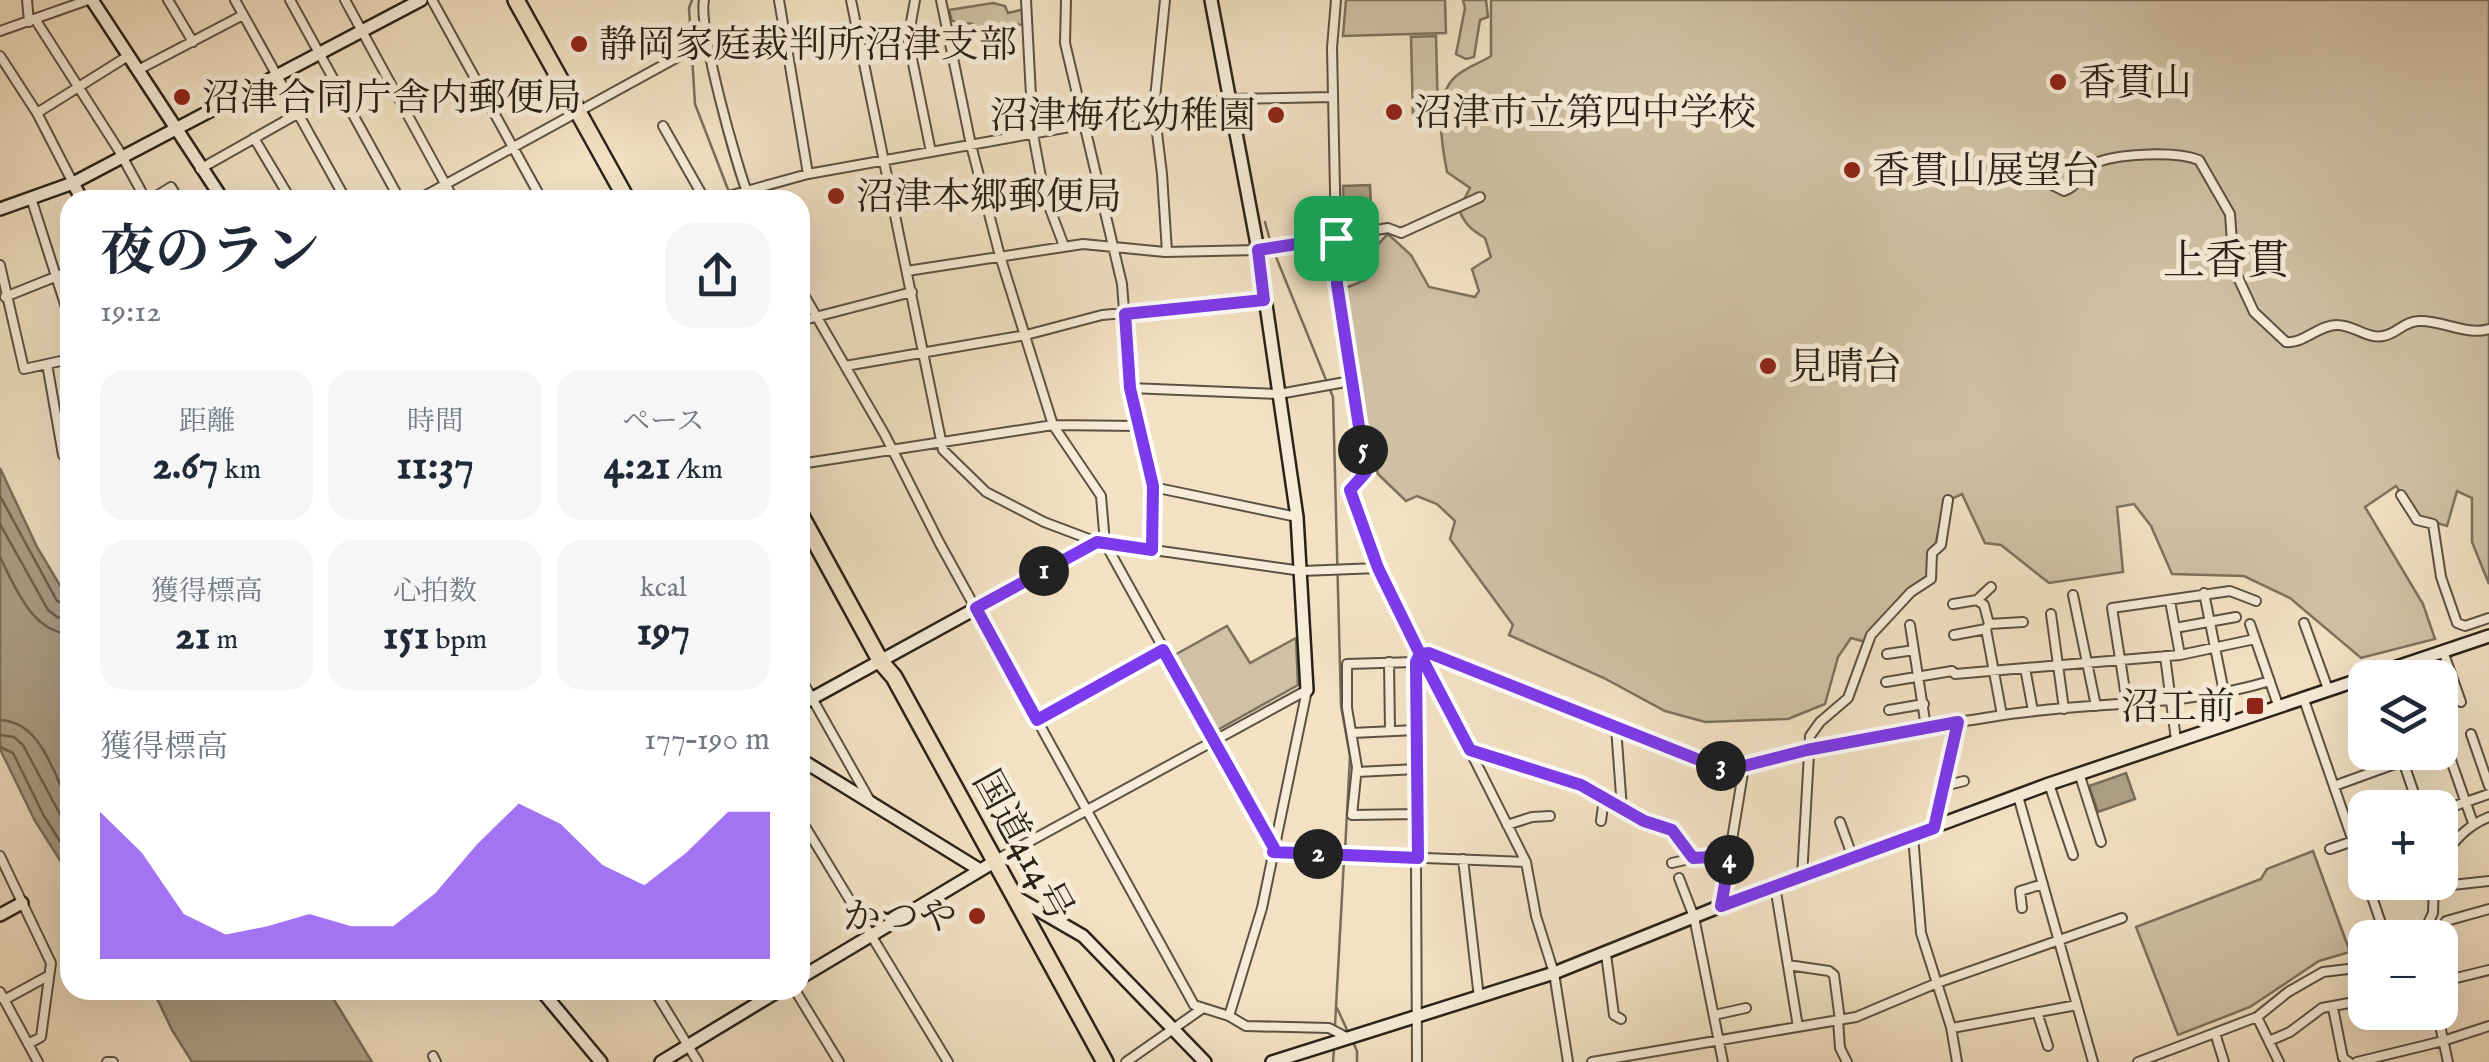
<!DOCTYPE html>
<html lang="ja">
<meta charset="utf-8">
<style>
body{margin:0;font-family:"IM FELL English","Noto Serif JP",serif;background:#f6f6f7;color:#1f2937;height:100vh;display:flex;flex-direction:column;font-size:38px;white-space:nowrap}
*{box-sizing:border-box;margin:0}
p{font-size:32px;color:#747a83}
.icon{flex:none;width:55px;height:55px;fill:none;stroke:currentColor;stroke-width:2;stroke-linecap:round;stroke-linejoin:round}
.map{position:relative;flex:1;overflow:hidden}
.panel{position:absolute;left:60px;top:190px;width:750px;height:810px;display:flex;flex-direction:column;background:#fff;border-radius:30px;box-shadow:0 10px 40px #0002}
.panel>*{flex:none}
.tools{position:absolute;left:2348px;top:660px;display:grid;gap:20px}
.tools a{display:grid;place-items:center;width:110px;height:110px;border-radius:20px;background:#fff;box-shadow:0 10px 40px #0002;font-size:50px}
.pin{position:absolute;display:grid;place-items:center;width:85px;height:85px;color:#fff;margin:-42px;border-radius:20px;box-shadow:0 5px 15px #0006}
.km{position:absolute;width:50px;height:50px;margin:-25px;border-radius:50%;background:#222;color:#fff;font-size:28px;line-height:50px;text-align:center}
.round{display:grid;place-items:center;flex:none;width:105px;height:105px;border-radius:30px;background:#f6f6f7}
.summary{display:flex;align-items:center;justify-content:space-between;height:170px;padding:0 40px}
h1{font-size:55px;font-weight:700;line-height:75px}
.figures{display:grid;grid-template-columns:repeat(3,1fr);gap:15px;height:170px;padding:10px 40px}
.figures div{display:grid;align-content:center;border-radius:25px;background:#f6f6f7;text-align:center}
.figures b{font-size:42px;font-weight:700}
.figures small{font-size:28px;font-weight:400}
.figures p{font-size:28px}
.chart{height:280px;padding:20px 40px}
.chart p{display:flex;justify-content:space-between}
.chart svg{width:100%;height:180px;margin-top:10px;fill:#7c3aed;opacity:.7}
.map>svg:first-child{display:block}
.green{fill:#d0c1a6;stroke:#7d725f;stroke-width:2.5}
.water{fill:#aea089;stroke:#796e5c;stroke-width:2.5}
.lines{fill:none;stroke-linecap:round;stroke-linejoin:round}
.shore{stroke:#6c6150;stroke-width:2.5}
.stream{stroke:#796e5c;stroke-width:2.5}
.street-casing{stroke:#5c5243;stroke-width:12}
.secondary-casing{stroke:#2a2218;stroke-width:16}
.highway-casing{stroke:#2a2218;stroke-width:20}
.street{stroke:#f7ecd8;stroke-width:8}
.secondary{stroke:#f7ecd8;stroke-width:11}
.highway{stroke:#f2e1c3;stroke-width:15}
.route-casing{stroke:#fff;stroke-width:20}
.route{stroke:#7c3aed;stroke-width:12}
.poi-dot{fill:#8f2418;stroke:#f7ecd8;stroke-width:4}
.labels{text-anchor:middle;stroke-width:10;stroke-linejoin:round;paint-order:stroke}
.poi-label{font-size:38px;fill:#2a2218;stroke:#f7ecd8;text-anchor:start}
.street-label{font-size:38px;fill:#2a2218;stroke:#f7ecd8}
.quarter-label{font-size:42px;fill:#2a2218;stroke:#f7ecd8}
</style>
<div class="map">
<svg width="2489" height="1062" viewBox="0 0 2489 1062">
<rect width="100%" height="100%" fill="#f2e1c3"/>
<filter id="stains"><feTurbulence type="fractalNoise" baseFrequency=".002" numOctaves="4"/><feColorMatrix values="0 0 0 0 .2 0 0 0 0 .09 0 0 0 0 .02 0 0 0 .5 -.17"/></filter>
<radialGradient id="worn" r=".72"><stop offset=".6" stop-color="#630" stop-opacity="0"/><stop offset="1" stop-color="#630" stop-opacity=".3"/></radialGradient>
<!-- green -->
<path class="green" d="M1346,0H1445L1446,33L1343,36Z
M1463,0H1486L1488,17L1480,20L1474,57L1466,59L1456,54L1465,8Z
M1491,0H2489V584L2472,542V498L2457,491L2447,526L2420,518L2396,486L2365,507L2423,604L2435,639L2361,658L2290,598L2244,576L2172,574L2151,526L2134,504L2117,507L2123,572L2049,583L2001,545L1985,543L1962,494L1945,502L1927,582L1897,607L1866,642L1851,638L1838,657L1825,704L1788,719L1705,722L1665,711L1604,678L1509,635L1513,625L1450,539L1455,521L1437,504L1417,496L1406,501L1378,474L1361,409L1343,289L1365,280C1366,260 1373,248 1388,234L1411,255L1429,287L1475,297L1479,291L1472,269L1491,257L1485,238C1472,230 1464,224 1459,209L1470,188L1447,172C1442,146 1433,97 1455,77C1465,68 1480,63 1491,56Z
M993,3L1005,6L1008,13L1025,9L1026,24L974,29L973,24L952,21L949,10Z
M1436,36L1438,118L1413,119L1411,37Z
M1227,626L1250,663L1296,638L1298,685L1214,732L1173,656Z
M2313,851L2350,952L2319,961L2250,1007L2178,1035L2136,927L2261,879L2267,869Z"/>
<!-- water -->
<path class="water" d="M1370,185L1372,227L1344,228L1343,186Z
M0,468L37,547L70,602V876L35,821L0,749Z
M2126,773L2135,799L2098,812L2089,786Z
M153,990H328L372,1062H192L172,1030Z"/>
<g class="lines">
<!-- shore -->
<path class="shore" d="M0,496L57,601L70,606
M0,524L48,610L57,617L70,619
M0,557C15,587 32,632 70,634
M0,720C42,722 53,774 70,805
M0,735L14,737L23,745L70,833
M0,747L13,753L44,816L70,857"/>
<!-- stream -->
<path class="stream" d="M692,0L689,8L695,104L729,192
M1265,222L1271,244
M1274,252L1333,397L1341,706L1350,756L1345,851
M1337,1008L1348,1032
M1335,1026L1344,859
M1352,1040L1357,1051V1062
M1333,1062L1334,1049"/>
<defs>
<path id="street" d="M27,0L29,22
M168,0L193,42
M235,0L346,200
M290,0L400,200
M345,0L454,200
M432,0L542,200
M704,0C698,29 737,168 750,200
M779,0L808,174
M851,0L943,450L986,492L1044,522L1097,542L1302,571L1378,568
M915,0L908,39L931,152
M941,0L971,145L1000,256L1053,425L1101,496L1105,543L1274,848
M1026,0L1033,134L1044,193L1064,246
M1066,0L1065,43L1122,284L1130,388L1153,487L1152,550
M1165,0L1154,108L1162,174L1167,252
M1336,0L1332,48L1337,284L1366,472L1351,490L1378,568L1526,862L1536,916L1554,973L1568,1062
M35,19L118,149L146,200
M0,31L88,0
M0,56L37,113L73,183
M138,70L243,15
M37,113L128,56
M663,126L705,200
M254,138L291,200
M200,169L299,113
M1991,169L2024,171L2064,191C2078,187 2079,172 2091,165C2114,153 2175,151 2199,160L2230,214L2234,269L2254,312L2286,342C2304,344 2318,325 2337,325C2354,325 2367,339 2383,336C2397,334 2404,321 2419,321C2442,320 2467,336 2489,329
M31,198L70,320
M150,200L171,187L179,200
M417,200L707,41
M714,200L808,174L1154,112L1230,99L1333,97
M0,265L24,369L47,364L63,455L70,453
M907,271L1083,244L1165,252L1258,250L1388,228L1401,233L1480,197
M800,288L885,435L939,542L1194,1005L1229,1016
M5,297L70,271
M800,321L912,292
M47,364L70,359
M845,366L1026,335L1102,315L1264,300
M1130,388L1279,394L1351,381
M800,464L1053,425L1138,426
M1153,487L1297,517
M2401,495L2417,520L2433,524L2441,577L2457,623L2465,626L2489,618
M2204,593L2224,692
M2073,595L2096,706
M2170,601L2180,655
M1953,604L1977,600
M2051,614L2064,709
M2304,623L2328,689
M1989,624L1984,605L1977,600L1991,587
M2250,624L2278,705
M1910,625L1926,727
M2175,628L2236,617
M1954,635L1986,629
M2443,651L2461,702
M1887,654L1914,650
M2165,656L2176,740
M2416,660L2422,678
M1389,662L1390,730
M1415,662L1347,664V708L1357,767L1352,815L1417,814
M2025,668L2033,711
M800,677L869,799
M1886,682L1952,671L1955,674L2180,655L2255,639
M1307,690L1262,908L1229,1016L1246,1026L1329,1028L1348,1038
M2303,697L2365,876
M2127,703L2112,608L2230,591L2256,601
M1889,710L1924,704
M2002,715L1986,629L1989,624L2023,622
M1037,720L1163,650
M1616,727L1622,809
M2440,729L2473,823
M1352,733L1416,730
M2471,734L2489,786
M1469,750L1581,785L1644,821L1672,830L1693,858
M2400,752L2419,808
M1357,772L1417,769
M2079,773L2101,842
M2049,784L2073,855
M1944,786L1964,781
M2334,786L2403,761
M2018,796L2093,1062
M2440,811L2489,794
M800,818L948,1062
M1601,821L1604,798
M1840,822L1853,858
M1507,825L1532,817L1550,816
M1934,828L1958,722
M1913,836L1921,933L1951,1027L1957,1062
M2330,849L2365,837
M1273,852L1526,862
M0,856L51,963L41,1037L28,1044
M1463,859L1479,998
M2440,861C2454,841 2466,826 2489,817
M992,862L1307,690
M1672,863L1693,858L1730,856
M1802,877L1810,736L1820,722L1848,698L1871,635L1911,592L1931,579L1932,553L1941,545L1948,500
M1679,878L1694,917L1723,1062
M2367,882L2386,938
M1775,886L1798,1027
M2434,887L2489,881
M1721,906L1744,767
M2022,908L2020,891L2043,884
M2421,938L2433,913L2434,882
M2437,938L2446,921L2489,909
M1606,954L1614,1015L1621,1019
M1788,965L1829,971L1834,975L1840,1020
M2440,982L2489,970
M654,990L698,1062
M795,990L839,1062
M0,992L38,1062
M4,1000L48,976
M2333,1008L2343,1058L2349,1062
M2037,1012L2048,1046
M2437,1012L2448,1062
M1714,1015L1746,1008
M2257,1017L2279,1062
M1838,1020L1840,1048L1847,1062
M1952,1028L2077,1005
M2215,1033L2224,1062
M2269,1041L2290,1032L2322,1008L2365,1000
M433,1056L436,1062
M107,1062H113
M1126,1062L1203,1008
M1417,1062L1415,662L1420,654L1429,653L1675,751C1697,759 1717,769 1741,767C1763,765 1786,754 1808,749C1870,735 1934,726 1997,716C2087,701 2182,708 2270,681
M1592,1062L1856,1017L1937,983L2122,918
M2138,1062L2257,1017L2288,992L2323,972L2365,967
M2357,1062L2443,1041L2489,1026"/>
<path id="secondary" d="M92,0L223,200
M1211,0L1258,250L1297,517L1307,690
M73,183L82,200
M0,209L73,183L421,0
M800,705L1097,542
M800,759L980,870
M1014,896L1083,936L1205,1062
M0,915L22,903
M800,978L989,865
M541,990L601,1062
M661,1062L780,990
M1272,1062L1554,973L1721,906L2049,784L2489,636"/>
<path id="highway" d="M516,0L627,200
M800,514L881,662L894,677L1105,1062"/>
</defs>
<!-- street casing -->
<use href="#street" class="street-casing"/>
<!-- secondary casing -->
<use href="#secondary" class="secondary-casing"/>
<!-- highway casing -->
<use href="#highway" class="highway-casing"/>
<!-- street -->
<use href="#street" class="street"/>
<!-- secondary -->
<use href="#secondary" class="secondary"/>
<!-- highway -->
<use href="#highway" class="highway"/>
</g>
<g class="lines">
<defs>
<path id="route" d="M1336,238L1258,250L1264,300L1125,314L1130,388L1153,486L1152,550L1097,542L976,608L1037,720L1163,650L1274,848L1273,852L1418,858L1416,662L1420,654L1429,653L1712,765L1744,766L1807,750L1958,722L1934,828L1721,906L1730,856L1693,858L1672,830L1644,821L1581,785L1470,750L1425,664L1420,654L1378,568L1350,490L1366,472L1337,284L1336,238"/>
</defs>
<!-- route casing -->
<use href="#route" class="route-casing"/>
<!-- route -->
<use href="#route" class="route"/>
</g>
<!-- markers -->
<g class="poi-dot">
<circle cx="579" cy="44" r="10"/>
<circle cx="2058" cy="82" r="10"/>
<circle cx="182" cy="97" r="10"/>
<circle cx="1394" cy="112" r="10"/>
<circle cx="1276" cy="115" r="10"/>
<circle cx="1852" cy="170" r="10"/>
<circle cx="836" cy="196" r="10"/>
<circle cx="1768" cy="366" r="10"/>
<rect x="2245" y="696" width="20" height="20" rx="5"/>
<circle cx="977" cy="916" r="10"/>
</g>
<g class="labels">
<!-- poi labels -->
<g class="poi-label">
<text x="599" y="57">静岡家庭裁判所沼津支部</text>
<text x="2078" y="95">香貫山</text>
<text x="202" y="110">沼津合同庁舎内郵便局</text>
<text x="1414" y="125">沼津市立第四中学校</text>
<text x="1256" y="128" text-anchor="end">沼津梅花幼稚園</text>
<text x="1872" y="183">香貫山展望台</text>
<text x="856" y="209">沼津本郷郵便局</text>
<text x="1788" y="379">見晴台</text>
<text x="2235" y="719" text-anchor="end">沼工前</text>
<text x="957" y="929" text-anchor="end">かつや</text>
</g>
<!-- street labels -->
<g class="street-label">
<text transform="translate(1024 845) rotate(61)" y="13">国道414号</text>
</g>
<!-- quarter labels -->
<g class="quarter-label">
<text x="2226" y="274">上香貫</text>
</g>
</g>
<rect width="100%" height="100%" filter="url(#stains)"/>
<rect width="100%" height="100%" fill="url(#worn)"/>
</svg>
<div class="tools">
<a><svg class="icon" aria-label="layers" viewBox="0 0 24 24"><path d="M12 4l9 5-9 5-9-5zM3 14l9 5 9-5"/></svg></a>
<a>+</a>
<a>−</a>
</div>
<div class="pin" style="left:1336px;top:238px;background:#1e9e55"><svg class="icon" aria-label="arrive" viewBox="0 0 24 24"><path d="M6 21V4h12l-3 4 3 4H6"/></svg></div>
<b class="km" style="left:1044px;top:571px">1</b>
<b class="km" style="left:1318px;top:854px">2</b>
<b class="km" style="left:1721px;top:766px">3</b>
<b class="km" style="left:1729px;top:860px">4</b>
<b class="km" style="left:1363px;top:450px">5</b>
<section class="panel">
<div class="summary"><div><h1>夜のラン</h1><p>19:12</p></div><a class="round"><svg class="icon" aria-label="share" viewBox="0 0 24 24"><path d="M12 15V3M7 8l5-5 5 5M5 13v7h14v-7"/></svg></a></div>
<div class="figures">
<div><p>距離</p><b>2.67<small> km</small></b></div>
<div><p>時間</p><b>11:37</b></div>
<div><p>ペース</p><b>4:21<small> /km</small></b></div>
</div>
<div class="figures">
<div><p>獲得標高</p><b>21<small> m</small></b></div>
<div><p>心拍数</p><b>151<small> bpm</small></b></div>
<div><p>kcal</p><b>197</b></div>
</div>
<div class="chart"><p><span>獲得標高</span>177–190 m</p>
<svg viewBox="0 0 160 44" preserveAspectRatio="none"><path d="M0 44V8L10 18L20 33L30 38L40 36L50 33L60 36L70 36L80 28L90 16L100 6L110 11L120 21L130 26L140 18L150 8L160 8V44z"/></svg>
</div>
</section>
</div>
